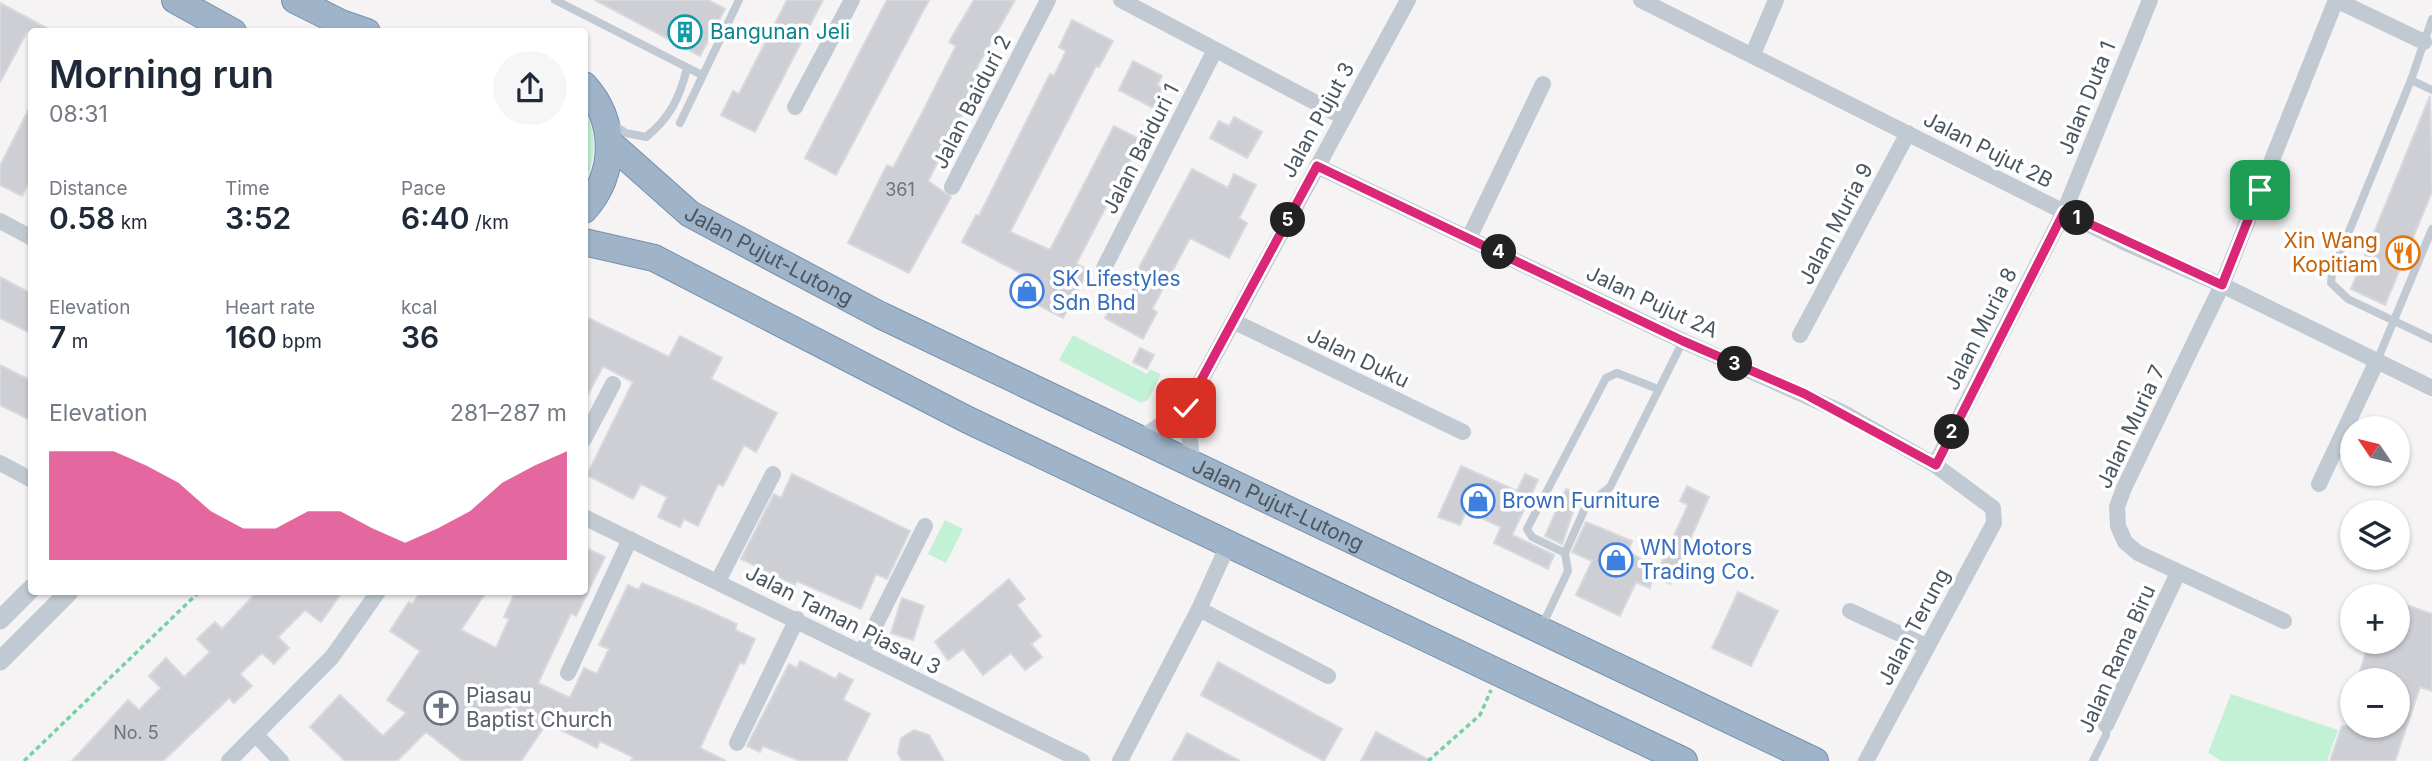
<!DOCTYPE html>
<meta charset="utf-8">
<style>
body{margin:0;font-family:Inter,sans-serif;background:#f6f6f7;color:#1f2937;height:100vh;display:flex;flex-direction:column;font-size:26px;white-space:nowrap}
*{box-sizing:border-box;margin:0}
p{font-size:23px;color:#747a83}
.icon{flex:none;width:38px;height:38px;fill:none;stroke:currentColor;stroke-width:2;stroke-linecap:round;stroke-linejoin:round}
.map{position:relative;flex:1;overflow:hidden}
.details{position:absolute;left:28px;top:28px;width:560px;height:567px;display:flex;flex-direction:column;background:#fff;border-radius:7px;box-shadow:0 2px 5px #0004}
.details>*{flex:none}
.needle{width:46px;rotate:305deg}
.tools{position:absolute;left:2340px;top:416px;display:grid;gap:14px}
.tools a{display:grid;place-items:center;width:70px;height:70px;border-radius:50%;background:#fff;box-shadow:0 2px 5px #0004;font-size:35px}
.pin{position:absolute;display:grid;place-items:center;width:60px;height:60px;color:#fff;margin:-30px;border-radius:14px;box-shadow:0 4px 10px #0006}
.km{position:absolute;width:35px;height:35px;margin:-18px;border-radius:50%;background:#222;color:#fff;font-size:19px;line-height:35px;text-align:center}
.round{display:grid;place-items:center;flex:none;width:74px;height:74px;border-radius:37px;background:#f6f6f7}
.head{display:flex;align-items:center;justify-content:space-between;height:119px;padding:0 21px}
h1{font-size:38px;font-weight:600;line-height:52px}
.stats{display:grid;grid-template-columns:repeat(3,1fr);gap:10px;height:119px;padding:7px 21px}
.stats div{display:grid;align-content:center}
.stats b{font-size:30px;font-weight:600}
.stats small{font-size:19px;font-weight:400}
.stats p{font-size:19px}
.chart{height:196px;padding:14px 21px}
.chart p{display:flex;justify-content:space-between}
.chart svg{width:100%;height:126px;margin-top:7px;fill:#db2777;opacity:.7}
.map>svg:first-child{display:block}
.green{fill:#c3f1d5}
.building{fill:#cdcfd5;stroke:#d7d9de;stroke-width:2}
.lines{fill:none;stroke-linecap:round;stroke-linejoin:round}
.trunk-casing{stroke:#7690ad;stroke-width:28}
.path{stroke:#7ad0a6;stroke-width:3.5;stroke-dasharray:5 3.5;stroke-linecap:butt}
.service{stroke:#c1cad2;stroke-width:8}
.minor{stroke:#c1cad2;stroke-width:16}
.tertiary{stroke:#c1cad2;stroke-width:19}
.trunk{stroke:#9fb4c9;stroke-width:26}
.route-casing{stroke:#fff;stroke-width:14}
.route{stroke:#db2777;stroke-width:9}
.labels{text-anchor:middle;stroke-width:7;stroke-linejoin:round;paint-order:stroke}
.number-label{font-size:18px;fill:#6b747e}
.culture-label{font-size:21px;fill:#0d838f;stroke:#fff;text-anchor:start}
.street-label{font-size:21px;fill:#4a5661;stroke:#fff}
.food-label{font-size:21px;fill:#c56008;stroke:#fff;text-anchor:end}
.shop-label{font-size:21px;fill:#366cbe;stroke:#fff;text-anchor:start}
.worship-label{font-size:21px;fill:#5b616d;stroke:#fff;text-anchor:start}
</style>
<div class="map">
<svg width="2432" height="761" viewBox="0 0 2432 761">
<rect width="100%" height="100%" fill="#f5f3f3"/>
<!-- green -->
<path class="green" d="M585,111C598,135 595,160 585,184Z
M1073,335L1147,374L1150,369L1161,374L1148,400L1141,403L1059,360Z
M945,520L963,529L946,563L928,554Z
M2231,694L2338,730L2327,761H2222L2208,753Z"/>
<!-- building -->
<path class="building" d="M595,0H708L725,9L700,56Z
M787,0H823L755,132L721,115L733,91L739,94Z
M887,0H929L836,175L805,158Z
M974,0H1015L973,74L981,78L928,181L951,197L909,273L848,243L887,165L893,168L920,117L956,46L949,42Z
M0,3L54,32H27L0,82Z
M1072,20L1113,41L1099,67L1096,66L1010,232L1050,250L1114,126L1141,140L1076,264L1089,270L1063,318L1011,291L1020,273L962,242L976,215L979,216L1050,74L1054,76L1066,51L1059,47Z
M1133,61L1162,76L1157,85L1163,88L1153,108L1119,90Z
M2430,96L2432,192L2385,305L2351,289Z
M32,103V177L22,196L0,185V166Z
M1234,117L1262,132L1247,158L1210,138L1219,121L1229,126Z
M1192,169L1228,188L1234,174L1256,185L1239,218L1247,223L1229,258L1190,238L1152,309L1157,312L1143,339L1105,318L1114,301L1124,306L1140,278L1135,275Z
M0,277L32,294V334L0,318Z
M584,316L669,357L680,336L722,358L711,379L777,413L756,452L744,445L723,486L718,484L698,526L684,519L680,527L658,517L667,497L641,484L633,499L587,475L633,382L603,366L584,402Z
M1140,348L1154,355L1147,369L1133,362Z
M0,365L32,381V421L0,405Z
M1461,466L1517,491L1525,474L1538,480L1512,535L1554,555L1548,569L1494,543L1501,527L1466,511L1460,525L1438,517Z
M792,474L910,531L887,579L876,574L861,609L797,581L795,585L741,559L774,494L781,498Z
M1687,486L1709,497L1670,584L1655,577L1688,505L1680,501Z
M1566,489L1579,494L1562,544L1545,536Z
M1586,522L1632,541L1628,551L1654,567L1650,588L1636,582L1620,616L1576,595L1592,561L1572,552Z
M584,547L605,557L576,616L571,613L538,683L570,698L584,668L597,674L609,649L599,645L628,585L639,590L642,583L695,605L737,624L735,630L755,639L744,664L740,662L700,748L726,761H631L633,757L600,741L597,748L547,723L521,761H463L426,732L397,761H345L310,727L340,695L383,736L406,713L387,700L420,651L390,631L409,602L412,604L421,592H486L461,630L496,648L509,619L504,617L515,592H584Z
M1009,579L1025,599L1017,605L1041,636L1031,644L1042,657L1025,670L1011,653L983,675L963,649L948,660L935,642Z
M257,592H342L321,622L305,610L278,637L289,648L274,664L262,653L240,674L252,686L234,703L229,698L163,761H72L128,700L139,710L161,688L149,676L166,658L184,677L210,652L197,639L215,622L222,629Z
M1738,592L1778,611L1751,666L1712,648Z
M902,598L924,606L913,640L891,633Z
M2398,602L2432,614V691L2420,687L2395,761H2330L2342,726H2398V681H2357L2369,642H2398Z
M800,661L836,679L839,673L853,680L843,700L870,714L846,761H800L763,746L760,752L747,746L789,664L797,668Z
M1218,662L1342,729L1324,761L1201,695Z
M914,730L929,735L944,761H902L898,753L901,738Z
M1376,732L1431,761H1361Z
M1187,733L1240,761H1172Z"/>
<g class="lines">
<defs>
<g id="trunk">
<path d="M175,0L233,32"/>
<path d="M295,0L341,23L367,32"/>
<path d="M584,85C617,121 617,173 584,210"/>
<path id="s1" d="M610,143L690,214L880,315L1815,761"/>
<path d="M584,242L654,258L968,420L1684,761"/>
</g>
</defs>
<!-- trunk casing -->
<use href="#trunk" class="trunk-casing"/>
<!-- path -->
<path class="path" d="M24,761L199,592
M1428,761L1480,715L1491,690"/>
<!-- service -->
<path class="service" d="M555,0L702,75
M2432,19L2411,80L2332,273L2331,283L2348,299L2432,339
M2411,80L2432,90
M611,123L626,133L646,137C670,118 680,97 687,68
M680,123L739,0
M2377,361L2432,229
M1565,553L1532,537L1527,529L1606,378L1617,373L1658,389
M1541,628L1568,571L1565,553L1586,506L1610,487L1683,341
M2093,761L2106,735V725"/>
<!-- minor -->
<path class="minor" d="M1121,0L1343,117
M1641,0L2128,244L2222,285L2432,388
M2336,0L2424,42
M1753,54L1776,0
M795,107L852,0
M1317,166L1683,341L1842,412L1935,465L1993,508L1994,523L1866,761
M952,187L1048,0
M0,221L32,238
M1469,238L1543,84
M1104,268L1215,50
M1235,322L1463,432
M1800,335L1908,133
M1186,408L1193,467
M584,439L613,384
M1138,440L1186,408L1408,0
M0,463L32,480
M1935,465L2064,212L2150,0
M2319,484L2377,361
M584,517L1082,761
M718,581L773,474
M1199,609L1328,676
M1850,611L1926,646
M2284,621L2138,553L2125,542L2118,526L2117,507L2124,488L2222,285L2336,0
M862,652L925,526
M568,673L630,539
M2106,725L2178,573
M256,735L281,761
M737,743L797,619
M229,761L332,657L378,592
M1120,761L1199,609L1228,545"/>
<!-- tertiary -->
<path class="tertiary" d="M0,620L32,588
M0,661L69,592"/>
<!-- trunk -->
<use href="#trunk" class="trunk"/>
</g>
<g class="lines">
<defs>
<path id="route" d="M1186,408L1317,166L1683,341L1805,394L1936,465L2064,212L2222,285L2260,190"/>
</defs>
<!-- route casing -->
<use href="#route" class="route-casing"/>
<!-- route -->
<use href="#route" class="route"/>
</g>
<!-- icons -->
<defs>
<symbol id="building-ring" viewBox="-11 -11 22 22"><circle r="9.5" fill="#fff" stroke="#0f9aa8" stroke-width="1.5"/><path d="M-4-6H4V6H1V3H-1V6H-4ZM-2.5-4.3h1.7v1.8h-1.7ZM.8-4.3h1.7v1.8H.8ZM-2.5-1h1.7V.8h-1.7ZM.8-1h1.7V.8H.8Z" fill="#0f9aa8"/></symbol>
<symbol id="restaurant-ring" viewBox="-11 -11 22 22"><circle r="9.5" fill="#fff" stroke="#e8710a" stroke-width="1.5"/><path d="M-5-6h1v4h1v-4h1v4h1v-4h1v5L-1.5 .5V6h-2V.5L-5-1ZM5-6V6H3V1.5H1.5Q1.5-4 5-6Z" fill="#e8710a"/></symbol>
<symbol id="shop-ring" viewBox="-11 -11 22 22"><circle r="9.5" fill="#fff" stroke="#3f7fe0" stroke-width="1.5"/><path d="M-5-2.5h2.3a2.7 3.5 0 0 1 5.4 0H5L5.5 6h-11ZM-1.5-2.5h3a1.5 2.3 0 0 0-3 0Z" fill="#3f7fe0"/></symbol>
<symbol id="church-ring" viewBox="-11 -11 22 22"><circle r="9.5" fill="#fff" stroke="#6b7280" stroke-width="1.5"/><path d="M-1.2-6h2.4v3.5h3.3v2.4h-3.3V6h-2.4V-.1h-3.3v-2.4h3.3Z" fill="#6b7280"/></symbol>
</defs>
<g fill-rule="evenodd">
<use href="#building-ring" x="666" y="13" width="38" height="38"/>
<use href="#restaurant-ring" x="2384" y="234" width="38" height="38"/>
<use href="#shop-ring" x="1008" y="272" width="38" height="38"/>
<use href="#shop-ring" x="1459" y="482" width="38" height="38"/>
<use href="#shop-ring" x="1597" y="541" width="38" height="38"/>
<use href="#church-ring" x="422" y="689" width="38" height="38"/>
</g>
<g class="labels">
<!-- number labels -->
<g class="number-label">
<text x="900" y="196">361</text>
<text x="136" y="739">No. 5</text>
</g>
<!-- culture labels -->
<g class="culture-label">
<text x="710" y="39">Bangunan Jeli</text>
</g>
<!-- street labels -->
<g class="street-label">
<text transform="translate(2087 98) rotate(-68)" y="7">Jalan Duta 1</text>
<text transform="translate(972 102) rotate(-63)" y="7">Jalan Baiduri 2</text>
<text transform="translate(1318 120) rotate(-61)" y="7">Jalan Pujut 3</text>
<text transform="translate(1141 149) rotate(-63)" y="7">Jalan Baiduri 1</text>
<text transform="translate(1988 150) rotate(27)" y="7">Jalan Pujut 2B</text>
<text transform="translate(1836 224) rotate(-62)" y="7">Jalan Muria 9</text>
<text dy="7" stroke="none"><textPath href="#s1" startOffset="196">Jalan Pujut-Lutong</textPath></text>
<text transform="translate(1652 302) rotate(25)" y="7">Jalan Pujut 2A</text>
<text transform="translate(1981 329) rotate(-63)" y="7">Jalan Muria 8</text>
<text transform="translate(1358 358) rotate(26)" y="7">Jalan Duku</text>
<text transform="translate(2131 427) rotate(-65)" y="7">Jalan Muria 7</text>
<text dy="7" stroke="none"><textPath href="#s1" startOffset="763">Jalan Pujut-Lutong</textPath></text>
<text transform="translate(843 620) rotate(27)" y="7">Jalan Taman Piasau 3</text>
<text transform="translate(1914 627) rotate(-62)" y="7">Jalan Terung</text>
<text transform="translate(2117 659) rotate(-66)" y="7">Jalan Rama Biru</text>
</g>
<!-- food labels -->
<g class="food-label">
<text x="2378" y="248">Xin Wang<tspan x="2378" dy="24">Kopitiam</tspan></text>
</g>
<!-- shop labels -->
<g class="shop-label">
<text x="1052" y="286">SK Lifestyles<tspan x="1052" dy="24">Sdn Bhd</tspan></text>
<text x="1502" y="508">Brown Furniture</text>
<text x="1640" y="555">WN Motors<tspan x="1640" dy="24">Trading Co.</tspan></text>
</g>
<!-- worship labels -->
<g class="worship-label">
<text x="466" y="703">Piasau<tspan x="466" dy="24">Baptist Church</tspan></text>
</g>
</g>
</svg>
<div class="tools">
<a><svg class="needle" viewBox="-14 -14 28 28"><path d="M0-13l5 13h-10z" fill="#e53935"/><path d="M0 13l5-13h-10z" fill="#747a83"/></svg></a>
<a><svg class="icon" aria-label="layers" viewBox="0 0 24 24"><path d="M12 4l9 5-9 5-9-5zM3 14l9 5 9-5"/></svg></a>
<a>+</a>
<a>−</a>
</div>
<div class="pin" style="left:2260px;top:190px;background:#1e9e55"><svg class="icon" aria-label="arrive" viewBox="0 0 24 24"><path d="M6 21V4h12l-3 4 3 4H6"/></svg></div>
<div class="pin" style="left:1186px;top:408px;background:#d93025"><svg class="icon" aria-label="check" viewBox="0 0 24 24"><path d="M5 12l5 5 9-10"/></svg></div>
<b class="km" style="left:2077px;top:218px">1</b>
<b class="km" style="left:1952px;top:432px">2</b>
<b class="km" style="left:1735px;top:364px">3</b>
<b class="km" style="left:1499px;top:252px">4</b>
<b class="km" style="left:1288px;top:220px">5</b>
<section class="details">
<div class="head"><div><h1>Morning run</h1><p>08:31</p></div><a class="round"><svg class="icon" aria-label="share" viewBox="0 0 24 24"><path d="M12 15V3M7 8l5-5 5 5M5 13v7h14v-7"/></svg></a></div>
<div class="stats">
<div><p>Distance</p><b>0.58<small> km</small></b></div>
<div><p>Time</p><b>3:52</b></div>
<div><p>Pace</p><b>6:40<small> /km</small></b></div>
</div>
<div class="stats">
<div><p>Elevation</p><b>7<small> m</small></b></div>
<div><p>Heart rate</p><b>160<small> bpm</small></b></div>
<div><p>kcal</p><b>36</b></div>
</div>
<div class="chart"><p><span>Elevation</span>281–287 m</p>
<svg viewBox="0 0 160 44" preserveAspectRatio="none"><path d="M0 44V6L10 6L20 6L30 11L40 17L50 27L60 33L70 33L80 27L90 27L100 33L110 38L120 33L130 27L140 17L150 11L160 6V44z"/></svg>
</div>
</section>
</div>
